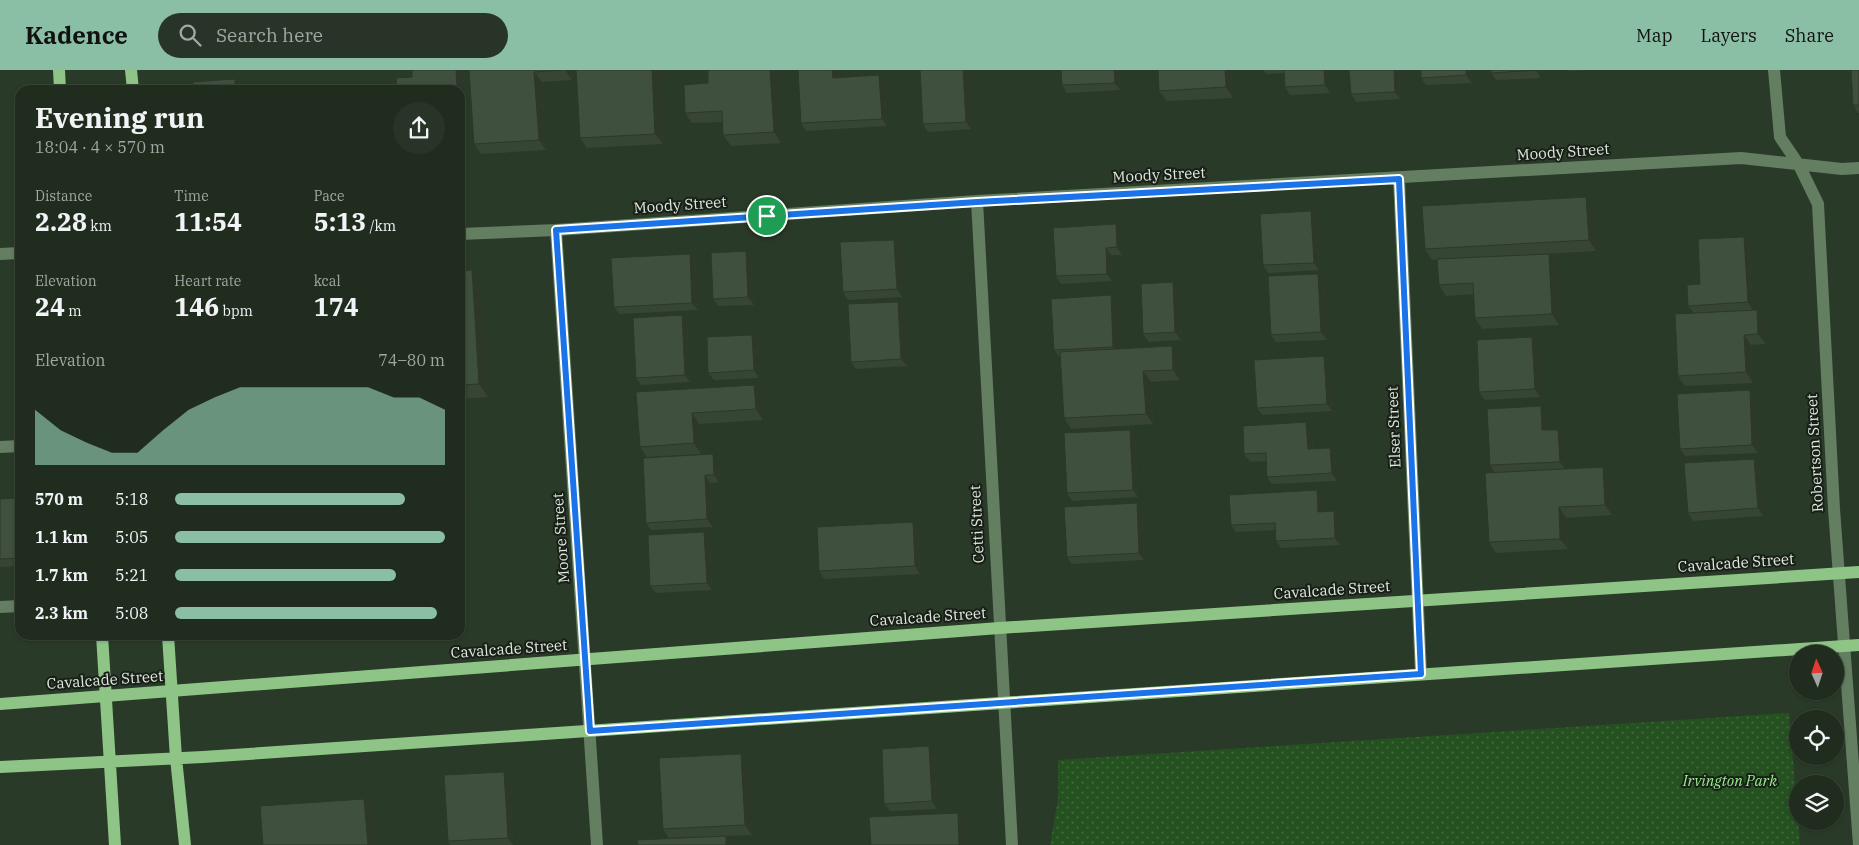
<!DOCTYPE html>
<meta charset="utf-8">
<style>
body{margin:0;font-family:"IBM Plex Serif",serif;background:#283427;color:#f1f3f6;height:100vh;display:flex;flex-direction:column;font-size:19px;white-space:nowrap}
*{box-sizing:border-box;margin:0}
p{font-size:16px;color:#a2a7a4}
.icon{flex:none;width:28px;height:28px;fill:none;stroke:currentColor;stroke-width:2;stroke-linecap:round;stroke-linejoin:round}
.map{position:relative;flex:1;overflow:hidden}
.panel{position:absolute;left:15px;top:15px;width:450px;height:555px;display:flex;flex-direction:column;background:#202c1e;border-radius:15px;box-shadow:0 1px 4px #0004,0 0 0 1px #3d483c}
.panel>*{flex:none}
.needle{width:32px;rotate:357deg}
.tools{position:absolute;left:1789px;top:575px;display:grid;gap:10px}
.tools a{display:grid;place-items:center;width:55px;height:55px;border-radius:50%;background:#202c1e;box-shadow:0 1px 4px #0004,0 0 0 1px #3d483c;font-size:25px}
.pin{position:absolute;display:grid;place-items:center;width:42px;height:42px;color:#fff;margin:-21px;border:2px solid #fff;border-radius:50%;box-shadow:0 1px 5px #0007}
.round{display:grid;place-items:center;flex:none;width:52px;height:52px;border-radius:26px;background:#283427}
.overview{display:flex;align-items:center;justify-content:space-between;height:85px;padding:0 20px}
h1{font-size:28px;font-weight:700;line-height:38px}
.figures{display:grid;grid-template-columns:repeat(3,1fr);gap:8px;height:85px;padding:5px 20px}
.figures div{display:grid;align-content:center}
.figures b{font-size:25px;font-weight:700}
.figures small{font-size:14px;font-weight:400}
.figures p{font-size:14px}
.chart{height:140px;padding:10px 20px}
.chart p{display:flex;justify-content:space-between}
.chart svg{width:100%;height:90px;margin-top:5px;fill:#8abfa5;opacity:.7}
ul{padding:0 20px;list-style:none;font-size:16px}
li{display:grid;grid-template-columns:80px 60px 1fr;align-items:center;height:38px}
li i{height:12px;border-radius:6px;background:#8abfa5}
header{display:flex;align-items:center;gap:30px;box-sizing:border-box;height:70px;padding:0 25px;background:#8abfa5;color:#111}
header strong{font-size:24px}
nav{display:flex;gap:28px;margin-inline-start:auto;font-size:18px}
.search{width:350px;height:45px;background:#283427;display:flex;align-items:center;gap:12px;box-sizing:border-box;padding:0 18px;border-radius:28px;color:#a2a7a4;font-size:19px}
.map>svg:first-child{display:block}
.grass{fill:url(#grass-dots)}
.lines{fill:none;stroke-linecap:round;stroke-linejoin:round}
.minor{stroke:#637e60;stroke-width:12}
.major{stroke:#8ec587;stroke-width:12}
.wall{fill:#374535}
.shaded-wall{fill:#2d382b}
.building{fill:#40503e;stroke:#2d382b}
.route-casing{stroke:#fff;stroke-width:10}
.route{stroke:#1a73e8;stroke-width:6}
.labels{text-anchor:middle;stroke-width:4;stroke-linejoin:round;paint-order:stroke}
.street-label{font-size:15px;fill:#dfe9de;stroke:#181f17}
.park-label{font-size:15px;font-style:italic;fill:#98ed8e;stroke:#181f17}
</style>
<header>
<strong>Kadence</strong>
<div class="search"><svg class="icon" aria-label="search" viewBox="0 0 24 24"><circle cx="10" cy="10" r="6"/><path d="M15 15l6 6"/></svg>Search here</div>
<nav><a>Map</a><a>Layers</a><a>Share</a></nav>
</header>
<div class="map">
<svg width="1859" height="775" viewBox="0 0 1859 775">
<defs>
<pattern id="grass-dots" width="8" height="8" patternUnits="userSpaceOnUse" patternTransform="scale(1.25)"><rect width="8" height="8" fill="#24511f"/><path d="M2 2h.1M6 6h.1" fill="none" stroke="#436a3f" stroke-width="1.8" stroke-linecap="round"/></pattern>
</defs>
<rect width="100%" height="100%" fill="#2a3a28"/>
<!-- grass -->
<path class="grass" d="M1789,643L1800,775H1050L1058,729V690Z"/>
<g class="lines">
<!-- minor -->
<path class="minor" d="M1774,0L1780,67L1799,95L1818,134L1834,439L1859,775
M1399,109L1421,604
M977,131L1012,775
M556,160L597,775
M460,164L556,160L977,131L1741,88L1842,99L1859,98
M0,184L20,183
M0,377L20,376
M0,537L20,536"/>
<!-- major -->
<path class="major" d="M59,0L60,20
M131,0L133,20
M102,565L115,775
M168,565L176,688L185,775
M0,634L999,558L1859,502
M0,697L203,687L1859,575"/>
</g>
<!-- wall -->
<path class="wall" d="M463,0L465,33L460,34V20L412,7Z
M469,0H571L572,10L542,12L546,80L481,84L474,74Z
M659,0L663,74L587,78L580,68Z
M777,0L781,73L731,76L723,65V52L692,53L685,43L708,13Z
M968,0L971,59L928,62L923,54Z
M1119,0L1120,20L1067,23L1062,15Z
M1158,0H1231L1233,28L1167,31L1159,21Z
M1263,0H1329L1330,23L1290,25L1285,17L1284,3L1266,4Z
M1399,0L1400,29L1356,32L1351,24Z
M1471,0L1472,13L1426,15L1421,8Z
M1541,0V8L1496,10L1491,3Z
M1567,0H1591L1568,1Z
M1859,0V43H1858L1853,35Z
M837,8L884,13L887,56L806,61L801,53Z
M1594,138L1596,181L1432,190L1425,179Z
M1311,141L1317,149L1319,200L1268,203L1263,195Z
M1116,154L1121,162L1122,185H1111L1112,211L1061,214L1056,206Z
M1744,167L1749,174L1753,240L1694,243L1688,236L1700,214Z
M894,170L899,177L902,227L848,230L843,222Z
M751,188L754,235L718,236L713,229Z
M695,191L698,240L619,244L614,237Z
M1556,194L1559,255L1482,259L1475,248L1474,224L1446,226L1439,215Z
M460,201L481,213L488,327L460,329Z
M1324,211L1327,270L1276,272L1271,265Z
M1178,220L1181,270L1149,272L1143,264Z
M1111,225L1116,233L1118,279L1179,287L1180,310L1151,312L1153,354L1071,359L1064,348L1061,287H1059L1054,280Z
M898,232L904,239L907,296L856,299L851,292Z
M1757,240L1764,250L1766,274L1751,275L1753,313L1685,316L1678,306Z
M682,245L687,253L690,312L641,315L636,308Z
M752,265L757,272L759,308L714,310L708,303Z
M1532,267L1537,274L1540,327L1485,330L1479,322Z
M1324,286L1329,294L1332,341L1262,345L1257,338Z
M1750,320L1755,328L1758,383L1685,386L1680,379Z
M636,322L762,325L763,350L699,354L701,384L647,387L640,377Z
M1546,344L1547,360L1563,367L1565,399L1495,403L1490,395Z
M460,353L461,354L467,444H460Z
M1130,360L1135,367L1138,427L1072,431L1067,423Z
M1312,360L1313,379L1330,378L1335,385L1337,411L1272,414L1267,407L1266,391L1250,392L1244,384Z
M718,392L719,412L710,413L713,457L651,460L646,453Z
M1759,396L1763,446L1693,451L1688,443Z
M1603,397L1611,408L1612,445L1566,448L1568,479L1496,483L1489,472Z
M1323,427V442L1339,449L1340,475L1281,478L1276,471L1275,460L1236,462L1231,455Z
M0,429L20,433V496L0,497Z
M1137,433L1142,441L1144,490L1072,494L1067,487Z
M913,452L918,460L920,504L824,509L819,501Z
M704,462L710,469L712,520L656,523L650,516Z
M741,684L748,694L752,765L669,768L663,759Z
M934,684L937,739L890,741L884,734Z
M510,709L513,775H450L448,771Z"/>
<!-- shaded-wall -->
<path class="shaded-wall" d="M456,0H463L465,33L460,27V20H457Z
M565,0H571L572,10Z
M652,0H659L663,74L655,64Z
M770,0H777L781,73L774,62Z
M832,0H837L838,15L833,8Z
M963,0H968L971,59L966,52Z
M1114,0H1119L1120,20L1115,13Z
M1225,0H1231L1233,28L1226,17Z
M1324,0H1329L1330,23L1325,15Z
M1394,0H1399L1400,29L1395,22Z
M1466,0H1471L1472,13L1466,5Z
M1536,0H1541V8Z
M534,2L542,12L546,80L539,70Z
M879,5L884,13L887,56L882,49Z
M235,9L242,20L235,16Z
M460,68L461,86L460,85Z
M1586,127L1594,138L1596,181L1589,170Z
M1311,141L1317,149L1319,200L1314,193Z
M1116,154L1121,162L1122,185L1117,177Z
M1744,167L1749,174L1753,240L1748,232Z
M894,170L899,177L902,227L897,219Z
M1106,178L1111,185L1112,211L1107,204Z
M746,181L751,188L754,235L748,227Z
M690,184L695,191L698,240L692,233Z
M1549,184L1556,194L1559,255L1552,244Z
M472,200L481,213L488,327L479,314Z
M1318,204L1324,211L1327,270L1321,262Z
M1173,212L1178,220L1181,270L1175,262Z
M1111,225L1116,233L1119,284L1113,277Z
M898,232L904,239L907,296L901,289Z
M1757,240L1764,250L1766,274L1758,264Z
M682,245L687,253L690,312L685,305Z
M752,265L757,272L759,308L754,300Z
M1744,265L1751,275L1753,313L1746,302Z
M1532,267L1537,274L1540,327L1535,319Z
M1172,276L1179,287L1180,310L1173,300Z
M1324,286L1329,294L1332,341L1327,334Z
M1143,301L1151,312L1153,354L1146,344Z
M754,315L762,325L763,350L756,339Z
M1750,320L1755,328L1758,383L1752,375Z
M1541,336L1546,344L1547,368L1542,360Z
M692,343L699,354L701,384L694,373Z
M1306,352L1312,360L1313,386L1308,379Z
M460,353L461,354L467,444L460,434Z
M1130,360L1135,367L1138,427L1133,420Z
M1558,360L1563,367L1565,399L1560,392Z
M1330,378L1335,385L1337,411L1332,403Z
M713,384L718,392L719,412L714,405Z
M1754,389L1759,396L1763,446L1758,438Z
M1603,397L1611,408L1612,445L1605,435Z
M705,405L710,413L713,457L707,449Z
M1317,420L1323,427L1324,449L1318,442Z
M17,428L20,433V486Z
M1137,433L1142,441L1144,490L1139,483Z
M1559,437L1566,448L1568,479L1560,469Z
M1334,441L1339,449L1340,475L1335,468Z
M913,452L918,460L920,504L915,496Z
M704,462L710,469L712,520L707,513Z
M929,676L934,684L937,739L932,731Z
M741,684L748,694L752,765L745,755Z
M504,702L510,709L513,775L508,768Z
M364,729L374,742L376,775H368Z
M958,743L965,754L966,775H959Z
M726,766L732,775H726Z"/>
<!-- building -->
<path class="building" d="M412,0H456L457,20H397L396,8L412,7Z
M469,0H562L534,2L539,70L474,74Z
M576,0H652L655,64L580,68Z
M708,0H770L774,62L723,65L722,41L685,43L684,15L708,13Z
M798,0H832L833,8L879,5L882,49L801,53Z
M920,0H963L966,52L923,54Z
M1061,0H1114L1115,13L1062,15Z
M1158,0H1225L1226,17L1159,21Z
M1284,0H1324L1325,15L1285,17Z
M1349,0H1394L1395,22L1351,24Z
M1421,0H1466V5L1421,8Z
M1491,0H1536L1491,3Z
M1851,0H1859V35H1853Z
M235,9V16L248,14V20H193V12Z
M291,17V20H249Z
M1586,127L1589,170L1425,179L1422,136Z
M1311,141L1314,193L1263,195L1260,144Z
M1116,154L1117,177L1106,178L1107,204L1056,206L1053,158Z
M1744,167L1748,232L1688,236L1687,215L1700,214L1698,169Z
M894,170L897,219L843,222L840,172Z
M746,181L748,227L713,229L711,183Z
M690,184L692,233L614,237L611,188Z
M1549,184L1552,244L1475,248L1473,213L1439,215L1437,189Z
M472,200L479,314L460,315V201Z
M1318,204L1321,262L1271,265L1268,206Z
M1173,212L1175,262L1143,264L1141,214Z
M1111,225L1113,277L1054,280L1051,229Z
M898,232L901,289L851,292L848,234Z
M1757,240L1758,264L1744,265L1746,302L1678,306L1675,244Z
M682,245L685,305L636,308L633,248Z
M752,265L754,300L708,303L707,267Z
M1532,267L1535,319L1479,322L1477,270Z
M1172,276L1173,300L1143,301L1146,344L1064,348L1060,282Z
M1324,286L1327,334L1257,338L1254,290Z
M754,315L756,339L692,343L694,373L640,377L636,322Z
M1750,320L1752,375L1680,379L1677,324Z
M1541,336L1542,360H1558L1560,392L1490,395L1487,339Z
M1306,352L1308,379L1330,378L1332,403L1267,407L1266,383L1244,384L1243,356Z
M1130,360L1133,420L1067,423L1064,363Z
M713,384L714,405H705L707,449L646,453L643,388Z
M1754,389L1758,438L1688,443L1684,393Z
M1603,397L1605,435L1559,437L1560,469L1489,472L1485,403Z
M1317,420L1318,442L1334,441L1335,468L1276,471L1275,453L1231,455L1229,425Z
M17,428L20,488L0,489V429Z
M1137,433L1139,483L1067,487L1064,437Z
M913,452L915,496L819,501L817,457Z
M704,462L707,513L650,516L648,465Z
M929,676L932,731L884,734L882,679Z
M741,684L745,755L663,759L659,688Z
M504,702L508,768L448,771L444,705Z
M364,729L368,775H263L260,736Z
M958,743L959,775H871L869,747Z
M726,766V775H638L637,770Z"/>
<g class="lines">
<defs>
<path id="route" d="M1399,109L1421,604L590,661L556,160L977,132Z"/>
</defs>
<!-- route casing -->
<use href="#route" class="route-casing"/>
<!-- route -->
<use href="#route" class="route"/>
</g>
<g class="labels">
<!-- street labels -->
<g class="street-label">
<text transform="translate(1563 82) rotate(-4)" y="5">Moody Street</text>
<text transform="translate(1159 105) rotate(-3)" y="5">Moody Street</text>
<text transform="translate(680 135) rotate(-4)" y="5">Moody Street</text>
<text transform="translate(1394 357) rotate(-92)" y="5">Elser Street</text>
<text transform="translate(1815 383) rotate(-93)" y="5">Robertson Street</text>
<text transform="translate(977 454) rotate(-93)" y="5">Cetti Street</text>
<text transform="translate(561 468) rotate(-94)" y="5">Moore Street</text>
<text transform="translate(1736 493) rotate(-4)" y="5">Cavalcade Street</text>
<text transform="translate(1332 520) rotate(-4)" y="5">Cavalcade Street</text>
<text transform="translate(928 547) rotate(-4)" y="5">Cavalcade Street</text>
<text transform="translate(509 579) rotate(-4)" y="5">Cavalcade Street</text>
<text transform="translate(105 610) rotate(-4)" y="5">Cavalcade Street</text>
</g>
<!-- park labels -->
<g class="park-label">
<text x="1730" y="716">Irvington Park</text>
</g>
</g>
</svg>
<div class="tools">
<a><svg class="needle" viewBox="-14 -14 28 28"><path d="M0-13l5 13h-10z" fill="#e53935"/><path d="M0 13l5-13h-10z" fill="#a2a7a4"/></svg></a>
<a><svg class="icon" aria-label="locate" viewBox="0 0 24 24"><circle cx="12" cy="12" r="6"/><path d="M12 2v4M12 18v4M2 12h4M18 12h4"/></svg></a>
<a><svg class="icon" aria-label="layers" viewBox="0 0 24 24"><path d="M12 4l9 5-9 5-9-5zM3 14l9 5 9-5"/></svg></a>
</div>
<div class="pin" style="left:767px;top:146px;background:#1e9e55"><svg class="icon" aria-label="arrive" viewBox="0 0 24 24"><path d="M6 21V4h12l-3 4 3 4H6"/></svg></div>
<section class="panel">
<div class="overview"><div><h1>Evening run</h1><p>18:04 · 4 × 570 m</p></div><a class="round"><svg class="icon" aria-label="share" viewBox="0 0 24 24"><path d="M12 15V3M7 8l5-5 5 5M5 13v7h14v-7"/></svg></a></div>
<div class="figures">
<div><p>Distance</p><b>2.28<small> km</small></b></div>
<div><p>Time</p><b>11:54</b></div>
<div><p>Pace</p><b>5:13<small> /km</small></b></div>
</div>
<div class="figures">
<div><p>Elevation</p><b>24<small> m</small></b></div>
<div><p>Heart rate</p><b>146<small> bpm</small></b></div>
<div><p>kcal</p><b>174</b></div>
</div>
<div class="chart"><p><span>Elevation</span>74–80 m</p>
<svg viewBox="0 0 160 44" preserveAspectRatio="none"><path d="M0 44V17L10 27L20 33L30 38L40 38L50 27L60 17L70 11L80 6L90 6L100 6L110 6L120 6L130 6L140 11L150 11L160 17V44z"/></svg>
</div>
<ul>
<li><b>570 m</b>5:18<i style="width:85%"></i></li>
<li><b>1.1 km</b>5:05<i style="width:100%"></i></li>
<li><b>1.7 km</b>5:21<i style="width:82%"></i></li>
<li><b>2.3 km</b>5:08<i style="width:97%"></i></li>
</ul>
</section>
</div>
